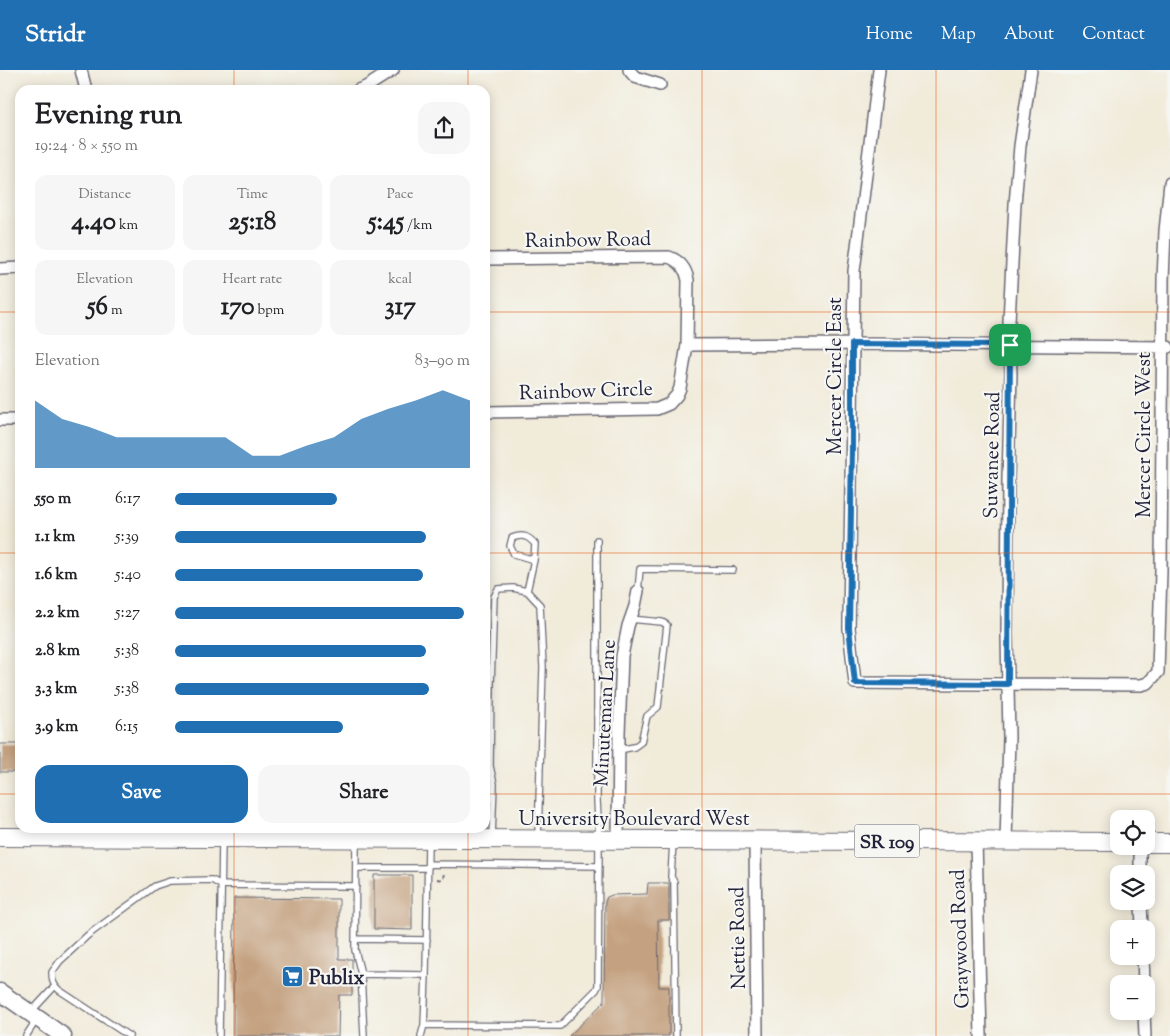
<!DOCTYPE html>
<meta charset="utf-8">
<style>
body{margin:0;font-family:"Sorts Mill Goudy",serif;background:#f6f6f6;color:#202124;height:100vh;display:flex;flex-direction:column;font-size:19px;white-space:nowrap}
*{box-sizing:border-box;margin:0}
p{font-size:16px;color:#757577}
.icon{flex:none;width:28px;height:28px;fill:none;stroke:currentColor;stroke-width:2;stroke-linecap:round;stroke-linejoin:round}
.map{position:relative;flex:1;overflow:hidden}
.details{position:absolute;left:15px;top:15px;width:475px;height:748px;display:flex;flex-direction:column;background:#fff;border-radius:15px;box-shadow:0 2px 12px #0003}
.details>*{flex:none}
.buttons{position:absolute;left:1110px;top:740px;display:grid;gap:10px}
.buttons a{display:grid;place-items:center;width:45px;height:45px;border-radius:10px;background:#fff;box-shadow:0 2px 12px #0003;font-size:25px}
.pin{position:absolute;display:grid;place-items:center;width:42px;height:42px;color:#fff;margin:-21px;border-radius:10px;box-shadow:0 2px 8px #0006}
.round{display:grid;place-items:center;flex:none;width:52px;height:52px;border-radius:15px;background:#f6f6f6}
.head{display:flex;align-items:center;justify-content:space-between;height:85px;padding:0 20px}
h1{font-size:28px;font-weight:700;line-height:38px}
.figures{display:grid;grid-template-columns:repeat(3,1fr);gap:8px;height:85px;padding:5px 20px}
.figures div{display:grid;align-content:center;border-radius:12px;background:#f6f6f6;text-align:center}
.figures b{font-size:25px;font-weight:700}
.figures small{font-size:14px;font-weight:400}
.figures p{font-size:14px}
.chart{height:140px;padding:10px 20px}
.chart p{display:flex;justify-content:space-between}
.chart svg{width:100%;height:90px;margin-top:5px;fill:#1f6fb2;opacity:.7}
.cta{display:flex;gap:10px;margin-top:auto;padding:10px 20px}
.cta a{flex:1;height:58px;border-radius:15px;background:#1f6fb2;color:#fff;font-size:20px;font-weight:700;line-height:58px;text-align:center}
.cta a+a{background:#f6f6f6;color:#202124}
ul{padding:0 20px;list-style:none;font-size:16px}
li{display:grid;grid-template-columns:80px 60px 1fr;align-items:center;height:38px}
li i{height:12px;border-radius:6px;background:#1f6fb2}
header{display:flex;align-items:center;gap:30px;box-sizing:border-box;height:70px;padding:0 25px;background:#1f6fb2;color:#fff}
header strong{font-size:24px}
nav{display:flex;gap:28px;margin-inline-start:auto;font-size:18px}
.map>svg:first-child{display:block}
.building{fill:#c4a281}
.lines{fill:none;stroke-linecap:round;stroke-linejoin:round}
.service-casing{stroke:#6a6873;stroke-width:8}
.minor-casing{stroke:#6a6873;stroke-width:14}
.secondary-casing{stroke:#6a6873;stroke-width:19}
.primary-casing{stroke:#6a6873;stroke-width:20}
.path{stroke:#6a6873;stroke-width:2;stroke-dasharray:4 4;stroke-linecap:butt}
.service{stroke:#fff;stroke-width:5.5}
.minor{stroke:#fff;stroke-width:11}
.secondary{stroke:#fff;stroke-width:16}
.primary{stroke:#fff;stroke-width:18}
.route-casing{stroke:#fff;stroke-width:10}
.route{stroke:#1f6fb2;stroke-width:6}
.grid{fill:none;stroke:#e8590c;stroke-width:1;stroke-opacity:0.55}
.labels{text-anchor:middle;stroke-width:4.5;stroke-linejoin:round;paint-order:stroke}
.shield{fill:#f6f6f2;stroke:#626272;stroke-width:1}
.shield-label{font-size:19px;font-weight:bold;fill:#22223b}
.street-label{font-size:20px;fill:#22223b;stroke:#f6f6f2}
.poi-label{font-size:20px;font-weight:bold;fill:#22223b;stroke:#f6f6f2;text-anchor:start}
</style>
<header>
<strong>Stridr</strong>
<nav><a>Home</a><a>Map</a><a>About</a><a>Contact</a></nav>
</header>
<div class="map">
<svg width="1170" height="966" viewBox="0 0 1170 966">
<rect width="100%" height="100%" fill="#f6f6f2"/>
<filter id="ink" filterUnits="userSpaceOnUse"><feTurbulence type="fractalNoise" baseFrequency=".02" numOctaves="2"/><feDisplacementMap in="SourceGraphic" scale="10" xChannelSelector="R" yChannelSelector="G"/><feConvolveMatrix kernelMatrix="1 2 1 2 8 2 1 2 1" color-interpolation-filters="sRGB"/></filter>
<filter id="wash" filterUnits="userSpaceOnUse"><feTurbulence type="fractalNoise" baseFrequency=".0096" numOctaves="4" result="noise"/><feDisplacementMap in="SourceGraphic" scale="20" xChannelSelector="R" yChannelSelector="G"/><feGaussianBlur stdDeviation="1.12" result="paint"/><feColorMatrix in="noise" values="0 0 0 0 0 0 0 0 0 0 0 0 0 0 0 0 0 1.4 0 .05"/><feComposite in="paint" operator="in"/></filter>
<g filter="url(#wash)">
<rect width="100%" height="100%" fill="#f1ebda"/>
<g id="blocks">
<!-- building -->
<path class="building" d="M0,674H20V702H0Z
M374,805H412V860L374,859Z
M648,813H669V850H658L659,917H669V966H569L604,932L605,832L607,827L612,825L647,824Z
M234,828L339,829V889H352V925H339L338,966H233Z"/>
</g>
</g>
<g filter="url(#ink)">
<use href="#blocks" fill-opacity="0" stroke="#6a6873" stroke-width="1"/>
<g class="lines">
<defs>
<path id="service" d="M534,490L514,484L510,476L512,468C523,464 528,466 535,474L534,490L527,521L540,535L543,597L538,767
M638,521L640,499L733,500
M619,680L634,677L641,672L647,646L658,637L667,555L662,552L630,549
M492,767L494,714L490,696L491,615L494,527L498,519L513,518L527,521
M356,771L355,880L361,904L364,966
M673,771L671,807L674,812L676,966
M428,794L599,796
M356,798H428
M355,869L427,870
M361,904L426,905
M31,942L55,916
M424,955L560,956L596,920L598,916L599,769L597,730V470
M26,966L37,949
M129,966L59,920C53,915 52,910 52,902L60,891L88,865L155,816L170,811L212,810L221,815L356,816
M219,966L222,770
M421,966L424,955L426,905L428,771"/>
<path id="minor" d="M81,0L85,16L88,20
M629,0L635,7L660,15
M879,0L854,201L849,558L855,613L1141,615L1148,613L1158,602L1161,501L1163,210L1165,161L1170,113
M358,20L366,17L393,0
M485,189L669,187C680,191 686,199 688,210L687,275L680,318L677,325L669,334L657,339L485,342
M0,199L20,198
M687,275L852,274L1168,277
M0,350H20
M618,770L619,663L622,586L628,556L635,536L638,521
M755,770L757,966
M976,771L981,966
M1006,772L1009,668L1007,565L1008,410L1011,303L1009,251L1015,134L1020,76L1031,0
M1140,804V776
M1141,831L1142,859
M1143,886L1144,914
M1144,941L1145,966"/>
<path id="secondary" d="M0,922L63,966"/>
<path id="primary" d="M0,767L1119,772
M1146,773H1170"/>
</defs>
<!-- service casing -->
<use href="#service" class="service-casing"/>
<!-- minor casing -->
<use href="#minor" class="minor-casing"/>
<!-- secondary casing -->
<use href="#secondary" class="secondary-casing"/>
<!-- primary casing -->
<use href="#primary" class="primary-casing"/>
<!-- path -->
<path class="path" d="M437,809L443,810L444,803"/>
<!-- service -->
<use href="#service" class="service"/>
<!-- minor -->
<use href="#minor" class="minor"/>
<!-- secondary -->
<use href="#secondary" class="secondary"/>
<!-- primary -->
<use href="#primary" class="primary"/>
</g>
</g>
<g class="lines" filter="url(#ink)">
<defs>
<path id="route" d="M852,274L1010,275L1008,614L855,613L849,558L852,378Z"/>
</defs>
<!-- route casing -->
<use href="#route" class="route-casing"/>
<!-- route -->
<use href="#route" class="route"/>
</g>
<!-- grid -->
<path class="grid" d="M234,0V20M468,0V20M702,0V966M936,0V966M0,242H20M485,242H1170M0,483H20M485,483H1170M0,724H20M485,724H1170M234,758V966M468,758V966"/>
<!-- icons -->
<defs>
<symbol id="supermarket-square" viewBox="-11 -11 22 22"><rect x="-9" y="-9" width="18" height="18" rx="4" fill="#1f6fb2" stroke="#f6f6f2"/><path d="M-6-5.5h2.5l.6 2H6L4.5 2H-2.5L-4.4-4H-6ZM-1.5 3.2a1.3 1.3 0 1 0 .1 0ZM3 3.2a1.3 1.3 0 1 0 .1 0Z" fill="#fff"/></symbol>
</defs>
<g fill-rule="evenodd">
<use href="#supermarket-square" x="280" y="894" width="25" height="25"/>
</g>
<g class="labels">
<!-- shield labels -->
<rect class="shield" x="854.5" y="754.5" width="65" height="33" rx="4"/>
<g class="shield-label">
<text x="887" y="778">SR 109</text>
</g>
<!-- street labels -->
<g class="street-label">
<text transform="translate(588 169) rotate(-1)" y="7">Rainbow Road</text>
<text transform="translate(834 306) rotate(-90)" y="7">Mercer Circle East</text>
<text transform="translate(586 320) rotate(-2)" y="7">Rainbow Circle</text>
<text transform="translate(1143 365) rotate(-90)" y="7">Mercer Circle West</text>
<text transform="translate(991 385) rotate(-89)" y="7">Suwanee Road</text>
<text transform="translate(604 643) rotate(-87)" y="7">Minuteman Lane</text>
<text x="634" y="755">University Boulevard West</text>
<text transform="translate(737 868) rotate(-91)" y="7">Nettie Road</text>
<text transform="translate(959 869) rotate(-92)" y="7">Graywood Road</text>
</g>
<!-- poi labels -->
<g class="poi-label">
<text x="309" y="914">Publix</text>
</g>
</g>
</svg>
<div class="buttons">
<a><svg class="icon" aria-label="locate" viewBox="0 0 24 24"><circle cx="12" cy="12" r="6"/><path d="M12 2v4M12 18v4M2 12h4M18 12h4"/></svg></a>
<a><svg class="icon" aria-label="layers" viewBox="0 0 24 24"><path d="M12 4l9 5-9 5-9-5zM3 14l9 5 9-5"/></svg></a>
<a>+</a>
<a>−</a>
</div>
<div class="pin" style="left:1010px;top:275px;background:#1e9e55"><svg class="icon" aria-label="arrive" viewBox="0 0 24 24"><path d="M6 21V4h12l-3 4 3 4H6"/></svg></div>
<section class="details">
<div class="head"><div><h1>Evening run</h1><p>19:24 · 8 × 550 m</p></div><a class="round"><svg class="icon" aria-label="share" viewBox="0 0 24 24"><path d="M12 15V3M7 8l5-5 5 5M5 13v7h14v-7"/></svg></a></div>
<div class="figures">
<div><p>Distance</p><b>4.40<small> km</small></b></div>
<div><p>Time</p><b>25:18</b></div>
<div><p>Pace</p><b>5:45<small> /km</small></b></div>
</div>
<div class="figures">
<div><p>Elevation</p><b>56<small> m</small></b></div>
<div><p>Heart rate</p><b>170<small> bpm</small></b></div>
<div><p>kcal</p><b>317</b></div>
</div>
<div class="chart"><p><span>Elevation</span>83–90 m</p>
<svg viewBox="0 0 160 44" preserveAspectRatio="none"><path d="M0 44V11L10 20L20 24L30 29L40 29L50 29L60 29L70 29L80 38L90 38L100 33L110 29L120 20L130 15L140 11L150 6L160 11V44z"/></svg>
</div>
<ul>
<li><b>550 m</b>6:17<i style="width:55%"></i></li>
<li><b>1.1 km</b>5:39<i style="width:85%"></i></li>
<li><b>1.6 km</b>5:40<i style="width:84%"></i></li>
<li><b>2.2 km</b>5:27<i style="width:98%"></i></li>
<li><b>2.8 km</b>5:38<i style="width:85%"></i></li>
<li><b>3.3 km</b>5:38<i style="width:86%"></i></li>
<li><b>3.9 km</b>6:15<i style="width:57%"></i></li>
</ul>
<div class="cta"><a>Save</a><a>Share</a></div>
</section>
</div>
